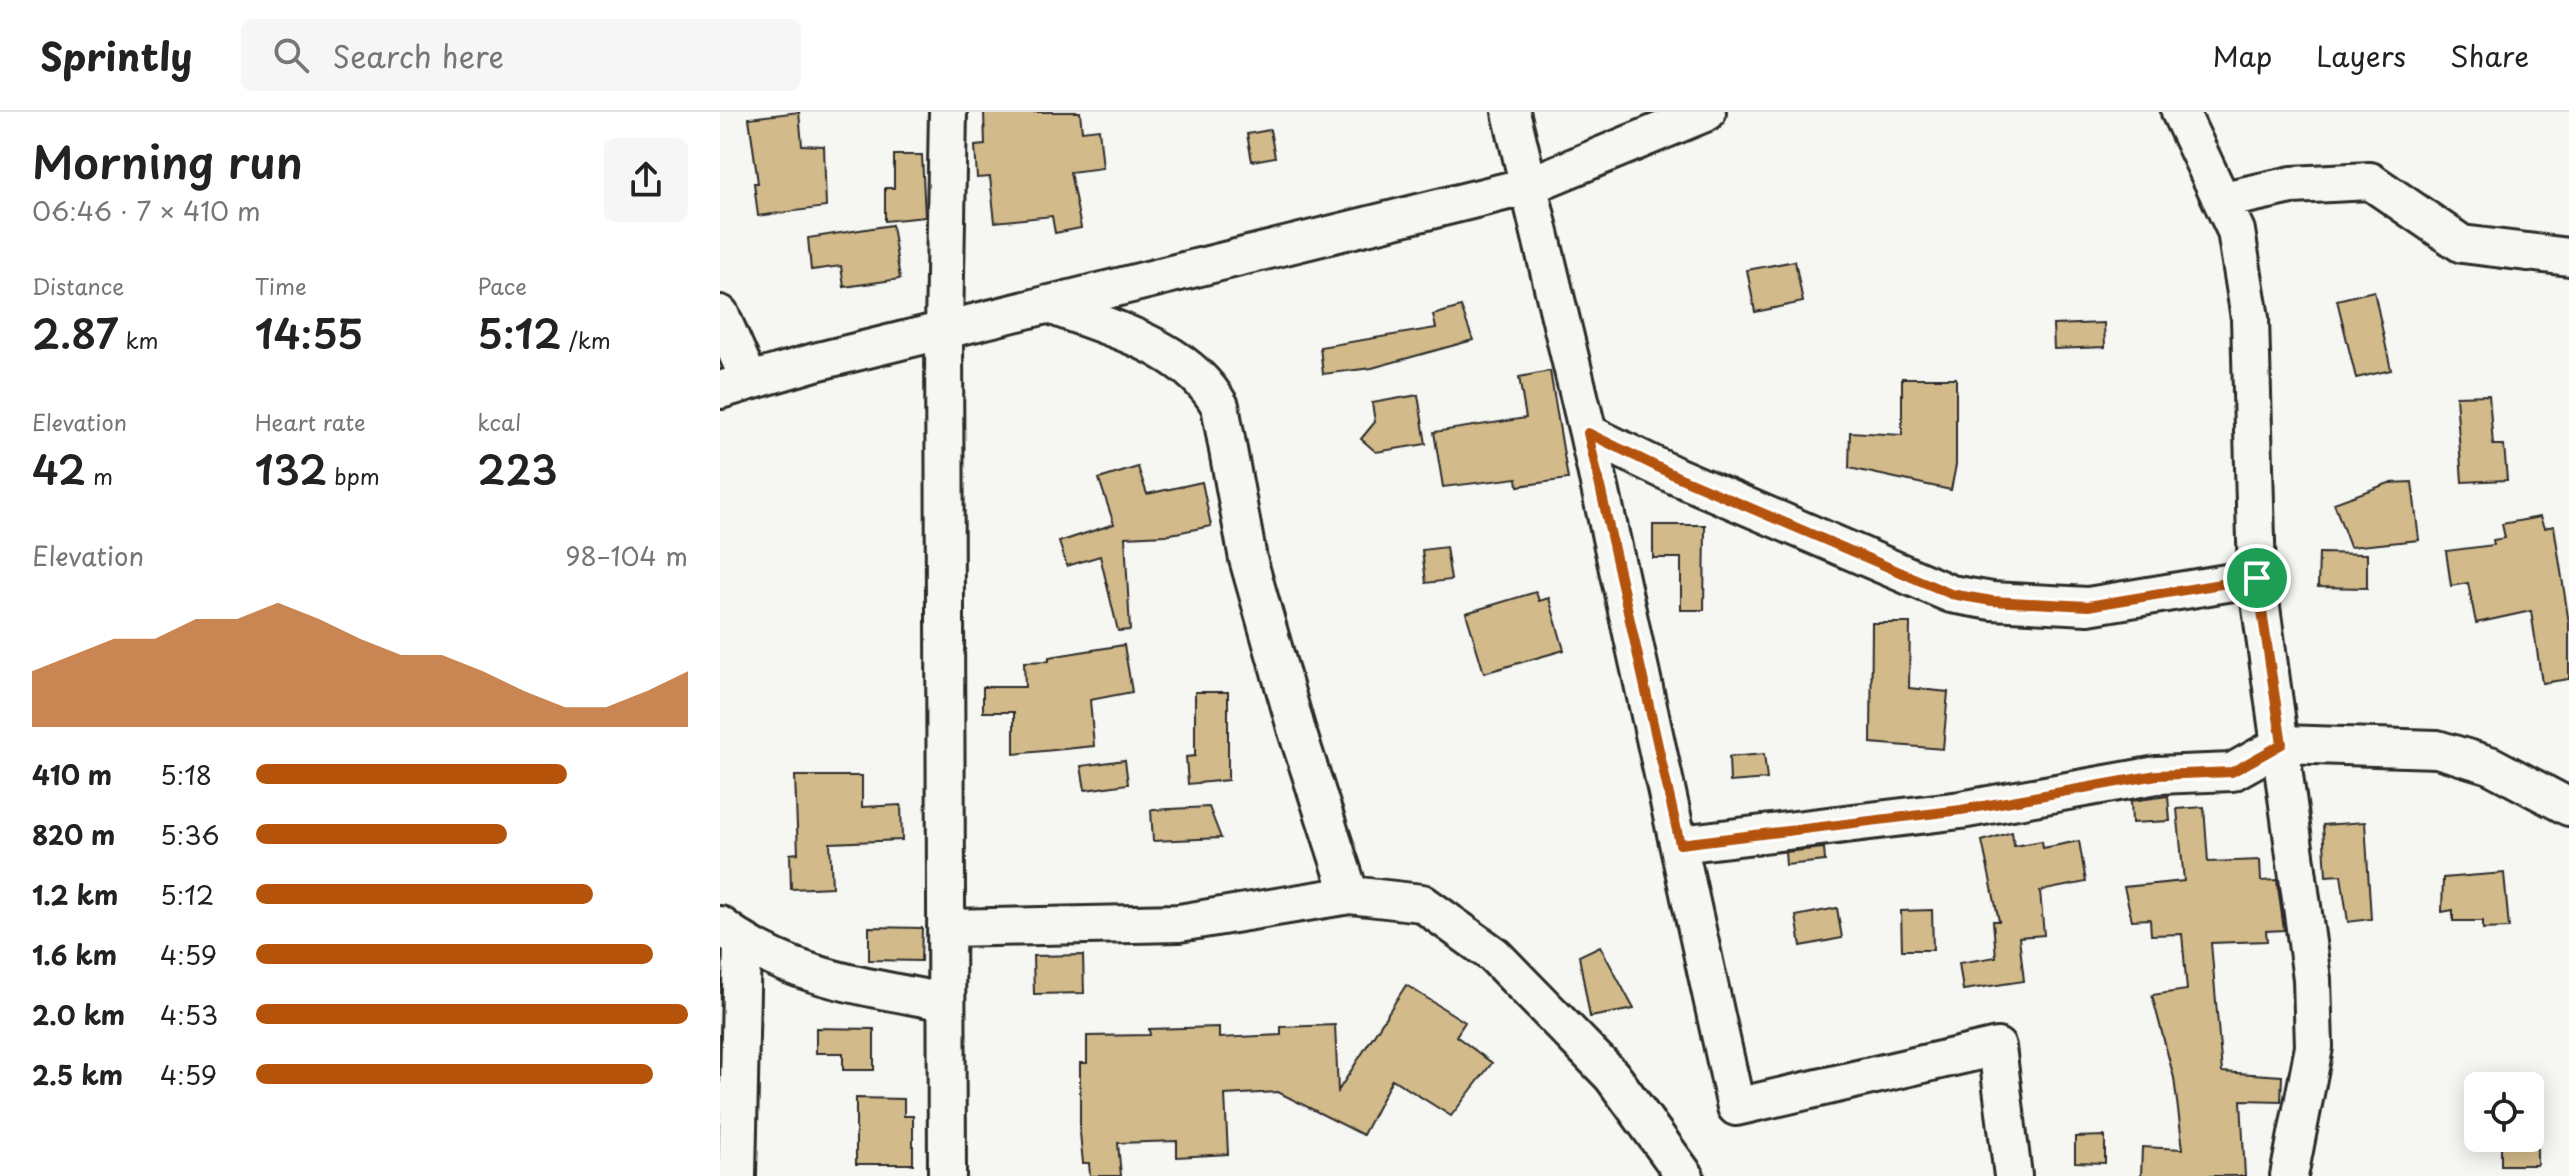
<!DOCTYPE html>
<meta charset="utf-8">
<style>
body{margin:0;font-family:"Playpen Sans",sans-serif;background:#f6f6f6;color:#222;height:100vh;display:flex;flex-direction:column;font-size:30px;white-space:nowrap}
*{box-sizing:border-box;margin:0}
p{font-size:26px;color:#767676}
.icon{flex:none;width:44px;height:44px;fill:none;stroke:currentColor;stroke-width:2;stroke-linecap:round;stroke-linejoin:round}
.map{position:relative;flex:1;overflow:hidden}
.panel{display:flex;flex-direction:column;background:#fff;width:720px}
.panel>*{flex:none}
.fabs{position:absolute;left:1744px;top:960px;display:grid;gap:16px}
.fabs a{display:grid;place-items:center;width:80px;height:80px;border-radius:12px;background:#fff;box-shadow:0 4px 20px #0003;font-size:40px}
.pin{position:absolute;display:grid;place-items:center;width:68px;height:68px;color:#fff;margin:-34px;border:4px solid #fff;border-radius:50%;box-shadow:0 2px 8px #0007}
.round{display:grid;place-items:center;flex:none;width:84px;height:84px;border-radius:12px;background:#f6f6f6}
.overview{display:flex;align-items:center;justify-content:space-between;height:136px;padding:0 32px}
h1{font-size:44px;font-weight:600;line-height:60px}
.stats{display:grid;grid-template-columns:repeat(3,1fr);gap:12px;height:136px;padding:8px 32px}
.stats div{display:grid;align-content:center}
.stats b{font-size:40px;font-weight:600}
.stats small{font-size:22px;font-weight:400}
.stats p{font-size:22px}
.chart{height:224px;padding:16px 32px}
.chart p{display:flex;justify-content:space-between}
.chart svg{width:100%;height:144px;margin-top:8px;fill:#b45309;opacity:.7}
ul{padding:0 32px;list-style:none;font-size:26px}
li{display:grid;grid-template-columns:128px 96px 1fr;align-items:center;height:60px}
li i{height:20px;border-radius:10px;background:#b45309}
header{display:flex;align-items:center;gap:48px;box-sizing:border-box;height:112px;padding:0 40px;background:#fff;border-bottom:2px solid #e0e0e0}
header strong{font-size:38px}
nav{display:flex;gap:44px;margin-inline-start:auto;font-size:28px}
.search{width:560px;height:72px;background:#f6f6f6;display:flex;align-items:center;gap:20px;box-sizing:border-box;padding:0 28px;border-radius:12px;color:#767676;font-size:30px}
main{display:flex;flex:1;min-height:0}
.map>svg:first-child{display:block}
.building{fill:#d3ba8a;stroke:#2b2b2b;stroke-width:2}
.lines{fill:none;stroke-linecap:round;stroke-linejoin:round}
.minor-casing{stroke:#2b2b2b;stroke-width:42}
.minor{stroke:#f6f6f2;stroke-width:36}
.route-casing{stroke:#fff;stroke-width:16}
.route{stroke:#b45309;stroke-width:10}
</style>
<header>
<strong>Sprintly</strong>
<div class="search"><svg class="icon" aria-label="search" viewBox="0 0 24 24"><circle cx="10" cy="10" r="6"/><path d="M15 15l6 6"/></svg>Search here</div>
<nav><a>Map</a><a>Layers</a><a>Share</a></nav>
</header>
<main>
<section class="panel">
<div class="overview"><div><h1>Morning run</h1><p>06:46 · 7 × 410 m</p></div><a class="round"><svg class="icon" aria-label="share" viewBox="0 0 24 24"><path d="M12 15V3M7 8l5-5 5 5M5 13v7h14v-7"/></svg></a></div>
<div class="stats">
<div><p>Distance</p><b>2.87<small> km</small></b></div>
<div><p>Time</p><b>14:55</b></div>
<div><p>Pace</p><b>5:12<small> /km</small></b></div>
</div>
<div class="stats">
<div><p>Elevation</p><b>42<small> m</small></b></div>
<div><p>Heart rate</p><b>132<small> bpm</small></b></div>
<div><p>kcal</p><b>223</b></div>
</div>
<div class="chart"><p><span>Elevation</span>98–104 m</p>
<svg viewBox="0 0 160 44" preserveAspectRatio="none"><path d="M0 44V27L10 22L20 17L30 17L40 11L50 11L60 6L70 11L80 17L90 22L100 22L110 27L120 33L130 38L140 38L150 33L160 27V44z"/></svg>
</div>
<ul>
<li><b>410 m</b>5:18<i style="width:72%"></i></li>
<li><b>820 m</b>5:36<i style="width:58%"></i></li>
<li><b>1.2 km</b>5:12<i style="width:78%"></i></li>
<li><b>1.6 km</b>4:59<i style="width:92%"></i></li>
<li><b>2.0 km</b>4:53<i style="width:100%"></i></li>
<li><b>2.5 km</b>4:59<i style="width:92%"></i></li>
</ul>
</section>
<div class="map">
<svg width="1849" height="1064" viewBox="0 0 1849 1064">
<rect width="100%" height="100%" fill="#f6f6f2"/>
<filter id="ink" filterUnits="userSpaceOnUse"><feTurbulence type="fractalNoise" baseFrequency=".0125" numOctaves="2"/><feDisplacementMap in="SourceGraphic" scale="16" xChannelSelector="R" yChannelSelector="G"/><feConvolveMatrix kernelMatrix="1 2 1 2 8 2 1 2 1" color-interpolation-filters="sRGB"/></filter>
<g filter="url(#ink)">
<!-- building -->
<path class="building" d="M79,0L82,33L104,34L106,95L38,104L34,71H38L29,6Z
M264,0H360L362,19L379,17L383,56L350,60L361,116L335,121L332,104L275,110L270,65L257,66L255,34L265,33Z
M550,18L555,45L532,49L527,22Z
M174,43H202L205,105L165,109V76H174Z
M172,113L180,167L124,175L121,154L91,158L88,126Z
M1075,149L1083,190L1035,200L1027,158Z
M1654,179L1671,258L1636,266L1617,188Z
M741,195L753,228L652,256L603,262L600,235L716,216L713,203Z
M1384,211L1385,235L1334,237L1333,213Z
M830,259L848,367L798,374L797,366L723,375L714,320L806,306L799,265Z
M1182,266H1236V353L1231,378L1129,356L1130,320L1182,323Z
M698,283L706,332L656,340L641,327L655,310L652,291Z
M1769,283L1773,333H1784L1787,368L1742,370L1736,284Z
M418,355L427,382L482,370L491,414L446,423L405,425L410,518L398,519L380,444L347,454L339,430L394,412L379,367Z
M1692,370L1699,428L1630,435L1614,391L1669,371Z
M1820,405L1824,416L1834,414L1849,511V567L1822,571L1811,499L1756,511L1748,471L1731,474L1726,439L1774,433L1773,428L1785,426L1782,412Z
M933,413H985L984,498H961V446H933Z
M726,435L731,468L706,471L702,438Z
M1599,441L1647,442V476L1598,475Z
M816,480L819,489L829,486L844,538L764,561L746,501Z
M1152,511H1190L1189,576L1228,580L1223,637L1151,631Z
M404,533L412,580L370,588L374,634L294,642V600H263V575H305L304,550L329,549V545Z
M475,580H508V668L468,672L466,645L475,644Z
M1044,642L1047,667L1010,670L1009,645Z
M405,648L408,672L365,678L361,654Z
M75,664H142V695L181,693L182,728L110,731L112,775L71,777L70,742L78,741Z
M1448,684L1450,709L1412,711L1411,689Z
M489,695L501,726L433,729L431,698Z
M1484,695L1488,750L1540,748L1541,769L1557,768L1564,818L1546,819L1547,829L1491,831L1502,960L1562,964L1561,989L1521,988L1525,1064H1421L1422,1035L1463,1037L1454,966L1432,883L1467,878L1462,822L1431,823L1430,807L1412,808L1404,775L1464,769L1457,697Z
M1645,710L1651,807L1628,810L1621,763L1606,764L1603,713Z
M1292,720L1294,734L1322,729L1323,736L1359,729L1366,770L1320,779L1324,823L1299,825L1304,869L1243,878L1239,851L1276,845L1273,809H1279L1262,729Z
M1104,736L1105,749L1066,753L1065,740Z
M1784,761L1789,816L1763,817V809H1733V798L1722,800L1723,766Z
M1117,796L1122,826L1081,834L1076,804Z
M1212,798L1213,838H1182L1181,799Z
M149,815L202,816L201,849L149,848Z
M880,834L914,897L870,905L859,844Z
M363,843L364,881L314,882L313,844Z
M686,873L745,910L736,924L772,951L731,1004L672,967L643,1023L558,980L505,983L508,1042L457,1045V1029L398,1031L401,1064H370L369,1051H363L360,1021V951H367V924L430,923L429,917L499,915V926L561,923V915L615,913L618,979Z
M96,916L154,917V958H123V941H96Z
M136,986L184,987V1004H193V1052H136Z
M1385,1024V1051L1355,1050V1025Z
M1781,1026H1817V1053H1781Z"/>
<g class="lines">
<defs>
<path id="minor" d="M791,0L868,321L1016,995L1277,935L1293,1064
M1460,0L1516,119L1530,206L1537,466L1592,867L1594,935L1569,1064
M1503,88L1572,73L1650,69L1742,132L1849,145
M328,192C389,217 466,233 500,294L528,447L576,616L630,783
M0,202L29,268
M0,278L95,250L808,74L987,0
M868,321L956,364L1231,482L1272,489L1368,494L1537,466
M960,732L1241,698L1437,663L1512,660L1562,632L1717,637L1770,653L1849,695
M0,813C67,866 144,874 225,890
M228,816L459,811L630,783L702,791L774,843L892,964L965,1064
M17,1064L22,831
M227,1064L224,218L228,0"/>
</defs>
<!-- minor casing -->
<use href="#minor" class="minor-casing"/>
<!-- minor -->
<use href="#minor" class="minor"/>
</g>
</g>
<g class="lines" filter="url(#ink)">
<defs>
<path id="route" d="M868,321L956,364L1231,482L1272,489L1368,494L1537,466L1562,632L1512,660L1437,663L1241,698L960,732Z"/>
</defs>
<!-- route casing -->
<use href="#route" class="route-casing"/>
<!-- route -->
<use href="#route" class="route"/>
</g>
</svg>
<div class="fabs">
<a><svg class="icon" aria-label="locate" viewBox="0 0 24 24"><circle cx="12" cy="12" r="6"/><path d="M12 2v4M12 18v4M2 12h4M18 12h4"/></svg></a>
</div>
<div class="pin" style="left:1537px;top:466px;background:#1e9e55"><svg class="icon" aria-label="arrive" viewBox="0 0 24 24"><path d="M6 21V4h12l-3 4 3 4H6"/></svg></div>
</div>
</main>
